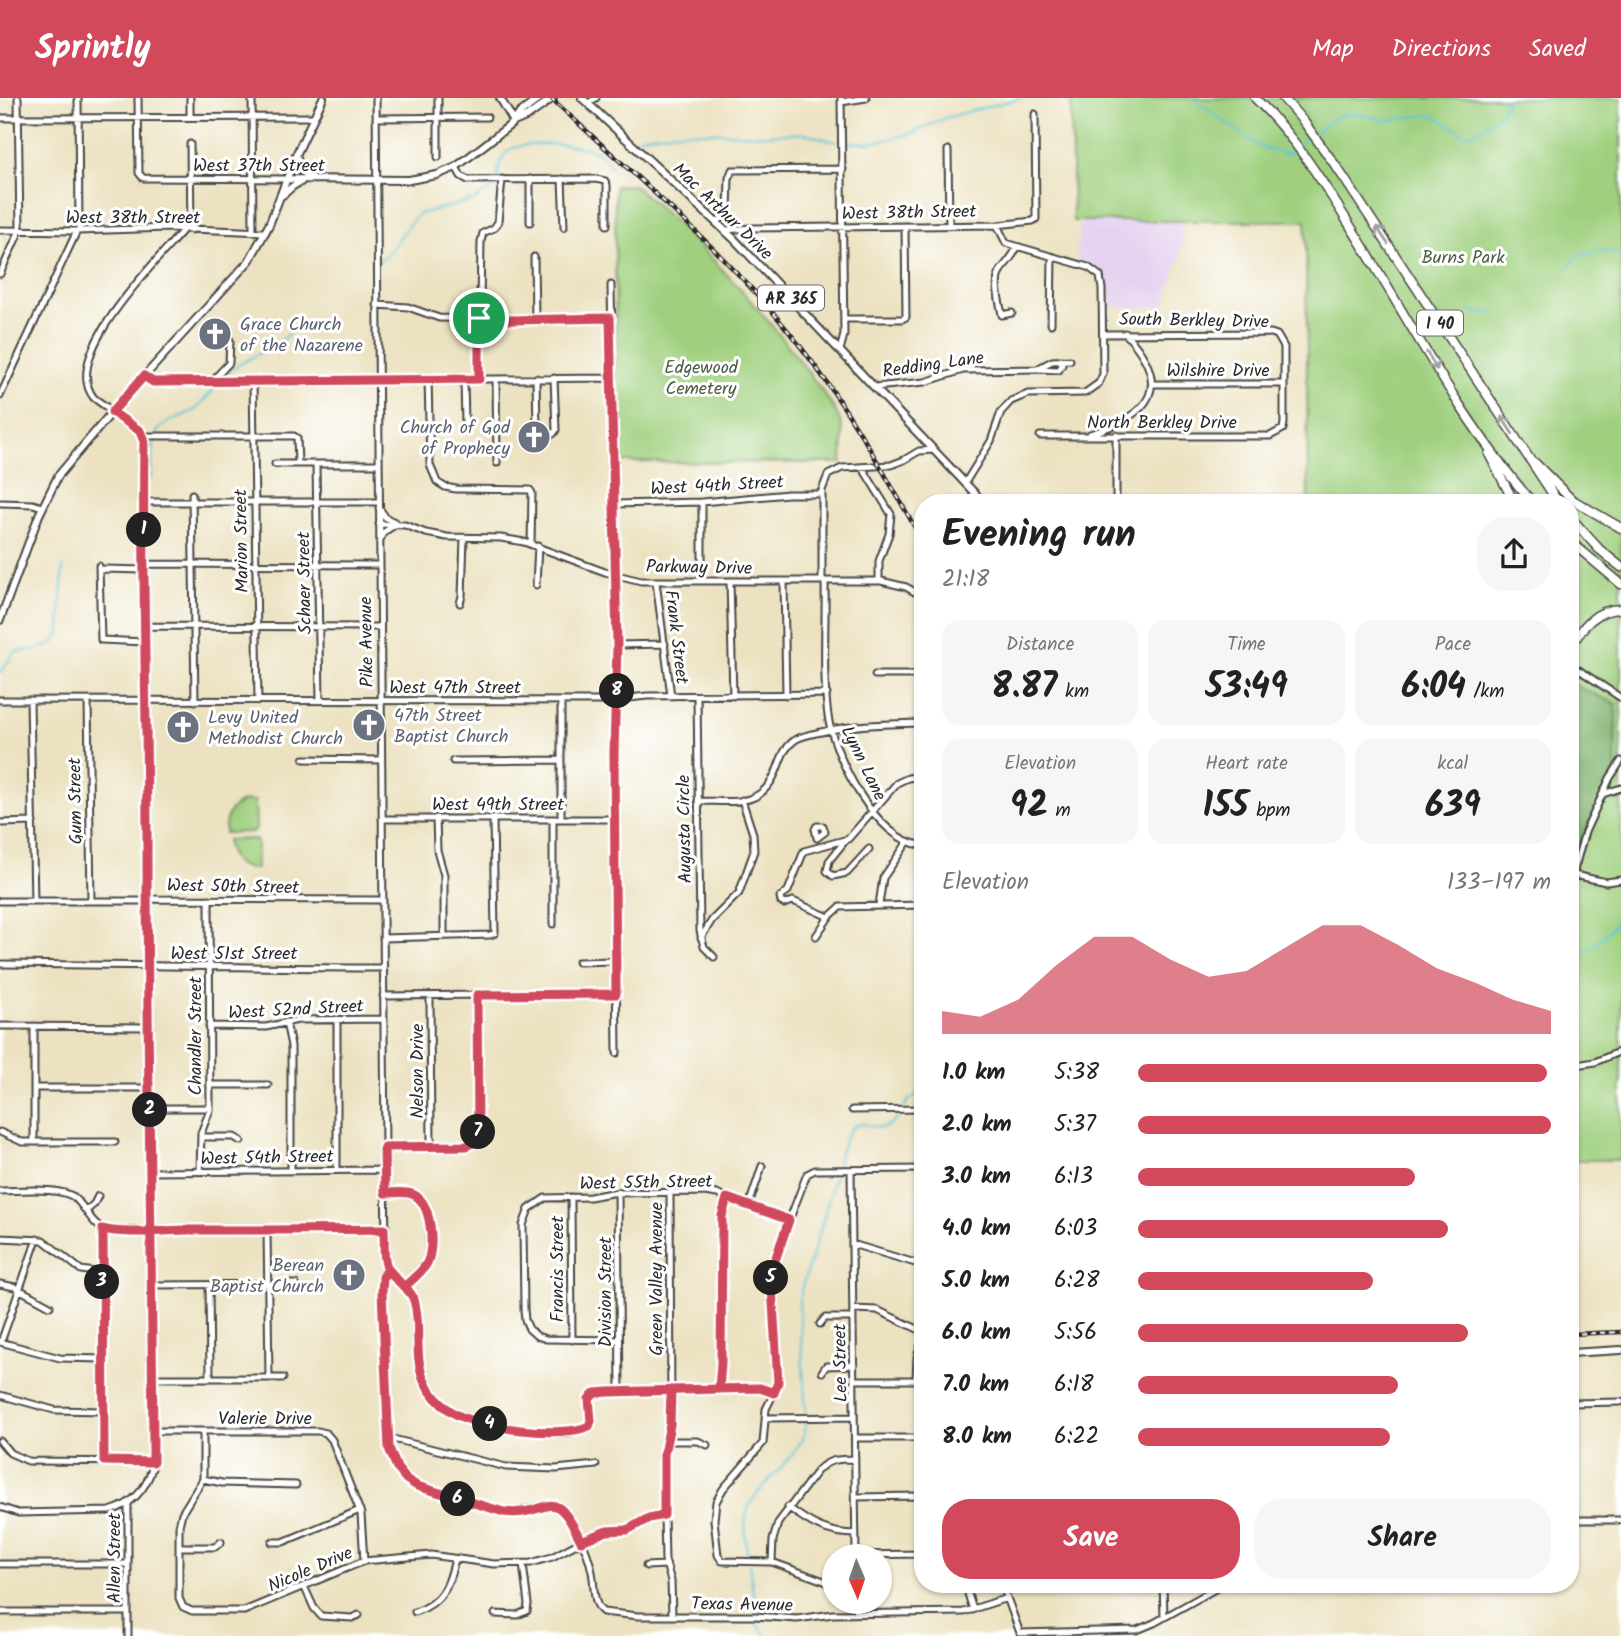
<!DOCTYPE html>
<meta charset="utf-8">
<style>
body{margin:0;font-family:Kalam,sans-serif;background:#f6f6f6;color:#222;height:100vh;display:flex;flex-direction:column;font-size:26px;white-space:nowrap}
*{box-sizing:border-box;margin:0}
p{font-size:23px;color:#767676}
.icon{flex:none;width:38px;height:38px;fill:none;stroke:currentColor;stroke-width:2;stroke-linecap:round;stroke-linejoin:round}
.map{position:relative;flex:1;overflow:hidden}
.sheet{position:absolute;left:914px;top:396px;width:665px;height:1099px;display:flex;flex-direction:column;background:#fff;border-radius:28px;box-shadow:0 2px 5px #0004}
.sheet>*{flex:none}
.needle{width:46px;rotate:178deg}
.controls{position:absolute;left:822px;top:1446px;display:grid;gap:14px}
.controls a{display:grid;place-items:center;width:70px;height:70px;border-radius:50%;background:#fff;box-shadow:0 2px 5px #0004;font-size:35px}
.pin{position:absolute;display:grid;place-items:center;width:60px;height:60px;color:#fff;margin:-30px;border:4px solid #fff;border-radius:50%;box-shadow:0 2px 7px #0007}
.km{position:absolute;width:35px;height:35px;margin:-18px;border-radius:50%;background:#222;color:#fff;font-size:19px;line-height:35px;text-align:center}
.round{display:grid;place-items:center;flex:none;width:74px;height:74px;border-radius:28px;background:#f6f6f6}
.headline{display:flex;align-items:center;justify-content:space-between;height:119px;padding:0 28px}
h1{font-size:38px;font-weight:700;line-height:52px}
.metrics{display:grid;grid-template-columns:repeat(3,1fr);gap:10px;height:119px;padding:7px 28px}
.metrics div{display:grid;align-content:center;border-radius:18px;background:#f6f6f6;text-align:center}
.metrics b{font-size:35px;font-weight:700}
.metrics small{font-size:19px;font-weight:400}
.metrics p{font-size:19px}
.chart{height:196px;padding:14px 28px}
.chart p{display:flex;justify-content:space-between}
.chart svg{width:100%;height:126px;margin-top:7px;fill:#d1495b;opacity:.7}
.button{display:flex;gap:14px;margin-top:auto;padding:14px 28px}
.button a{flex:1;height:80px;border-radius:28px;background:#d1495b;color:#fff;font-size:28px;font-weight:700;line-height:80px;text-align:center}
.button a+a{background:#f6f6f6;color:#222}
ul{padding:0 28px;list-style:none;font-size:23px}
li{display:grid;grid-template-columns:112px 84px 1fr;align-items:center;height:52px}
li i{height:18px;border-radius:9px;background:#d1495b}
header{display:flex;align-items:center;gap:42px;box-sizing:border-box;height:98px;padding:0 35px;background:#d1495b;color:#fff}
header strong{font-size:33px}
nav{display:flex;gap:38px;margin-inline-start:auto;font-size:24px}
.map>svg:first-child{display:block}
.built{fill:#e6d2f0}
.green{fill:#a0d07f;stroke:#667e55;stroke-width:2}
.forest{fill:#80b26e;stroke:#566e4c;stroke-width:2}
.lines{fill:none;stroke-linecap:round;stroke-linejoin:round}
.stream{stroke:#5ac4d6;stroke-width:2}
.minor-casing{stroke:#484642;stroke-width:9}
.major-casing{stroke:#484642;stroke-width:10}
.highway-casing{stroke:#484642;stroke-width:11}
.minor{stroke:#fff;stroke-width:5}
.major{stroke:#fff;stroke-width:6}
.highway{stroke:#fff;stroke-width:8}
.rail-casing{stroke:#2b2b2b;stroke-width:4.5}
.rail{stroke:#fff;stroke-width:2;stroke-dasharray:5;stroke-linecap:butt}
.oneway{stroke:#a0a0a0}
.route-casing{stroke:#fff;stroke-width:14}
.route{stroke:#d1495b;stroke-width:9}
.labels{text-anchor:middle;stroke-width:6;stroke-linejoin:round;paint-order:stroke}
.shield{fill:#fff;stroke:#6b6b6b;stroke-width:2}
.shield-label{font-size:16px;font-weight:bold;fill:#2b2b2b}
.street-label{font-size:18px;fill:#2b2b2b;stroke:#fff}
.park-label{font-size:18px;fill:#4e5d44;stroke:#fff}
.worship-label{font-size:18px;fill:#5b616d;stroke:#fff;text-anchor:start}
</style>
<header>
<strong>Sprintly</strong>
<nav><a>Map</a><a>Directions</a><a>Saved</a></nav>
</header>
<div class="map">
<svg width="1621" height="1538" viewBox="0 0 1621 1538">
<rect width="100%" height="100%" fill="#fff"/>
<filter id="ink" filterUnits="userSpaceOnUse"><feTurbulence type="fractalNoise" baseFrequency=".0143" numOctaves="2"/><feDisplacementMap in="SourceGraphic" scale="14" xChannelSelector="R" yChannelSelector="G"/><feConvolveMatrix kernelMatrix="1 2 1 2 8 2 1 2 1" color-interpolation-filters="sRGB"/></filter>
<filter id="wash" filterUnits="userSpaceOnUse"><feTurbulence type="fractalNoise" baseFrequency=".00686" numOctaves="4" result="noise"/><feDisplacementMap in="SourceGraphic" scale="28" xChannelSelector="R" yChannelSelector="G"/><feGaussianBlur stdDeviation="1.57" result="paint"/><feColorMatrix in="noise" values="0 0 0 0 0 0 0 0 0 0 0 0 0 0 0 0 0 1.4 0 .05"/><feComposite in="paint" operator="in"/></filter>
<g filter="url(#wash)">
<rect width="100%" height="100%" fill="#ece2c1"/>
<!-- built -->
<path class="built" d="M1082,114L1183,119L1181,156L1164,209H1108L1100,173L1076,162Z"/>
<!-- green -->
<path class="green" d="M1071,0H1621V1062H1570V404H1308L1306,123H1073Z
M634,87C697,142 758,206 808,274C819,290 833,305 840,323C845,335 842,353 842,365L616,364L615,88Z
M245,703H255L256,731L253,734L225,735C224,719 230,708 245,703Z
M254,741L257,744L256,771C236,771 228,760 227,742Z"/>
<!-- forest -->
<path class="forest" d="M1570,585L1616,606L1615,672L1585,734L1570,784Z"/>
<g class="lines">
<!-- stream -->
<path class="stream" d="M1192,0L1260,49L1287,56L1295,50
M1316,34L1337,18L1356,15L1385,23L1425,17L1437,19L1464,36L1474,35L1500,16L1508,0
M639,39C678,30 719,35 758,37C775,37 791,34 807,36C818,38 828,43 839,44
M845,44L868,45L890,41L910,36L945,20L1021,0
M1299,46L1311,37
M371,167C396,157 400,131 419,116L475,102L496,88C499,75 497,63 508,53C521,42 580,46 595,53C602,57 606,63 611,68
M1567,171L1577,158L1600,153L1621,155
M1470,212L1479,215H1493
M222,282C239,259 271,256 290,234
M148,384L151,380L153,344L157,334L164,326L195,312L218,287
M0,575L15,554C32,551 54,553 60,534L63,468
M1570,859L1595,847L1621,820
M904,1009L909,1002L922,994
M836,1070C838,1060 846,1032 855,1028C872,1020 882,1044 901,1014
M806,1316L799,1208L801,1192L823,1123L835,1075
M748,1461C746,1445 742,1421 750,1407C762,1381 808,1355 806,1322
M749,1467L758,1527L767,1538"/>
</g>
</g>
<g filter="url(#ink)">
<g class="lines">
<defs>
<path id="minor" d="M78,0L79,133
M138,0L139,75L143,80L287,81
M190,0V19
M252,0L253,133
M376,0L386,1166C392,1181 411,1188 414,1204C418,1220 415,1237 417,1252C426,1316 461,1320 515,1330C538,1334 567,1340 589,1328L591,1323L589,1299L597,1295L748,1290H762L774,1295
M438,0V59
M841,4L866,0
M588,5L596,0
M0,20L313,19
M376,20L487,19
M190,46L191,132
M948,52L949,128
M456,69L461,78L468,82L596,81L605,83L607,87V127
M530,81V124
M562,81L564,129
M717,125L728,113L729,80L732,72L843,71
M0,132L77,133L168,130L266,134
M725,132L751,130L997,127L1033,123L1036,121L1035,16
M534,159L535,221
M0,176L20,132L18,0
M611,187L617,547L614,681L617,955
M377,207L408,209L439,220L513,222L610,220
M1012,215L1002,217C1000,204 993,183 1001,172C1007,164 1013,159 1017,149
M844,221H902L906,219L905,128
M1051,226L1052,159
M840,252L844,237L841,0
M1038,271L1059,272L1062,267L1061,262
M144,278L153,284L611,280
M428,280L430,367L437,384L445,389L456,391L530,392L532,395L531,446
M479,280L481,143L483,135L494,130L498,124L502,81
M536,280L537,330L539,335L553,336L556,332L554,280
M464,281L465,327
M496,281L497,365
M253,283L258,603
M211,284L229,265L230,242
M1152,286H1284
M875,289L925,284L963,272L1037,271L1052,263L1070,262
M0,298L77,133
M1090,336C1151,317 1174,288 1125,235
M1116,337V404
M143,338H294L297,340L298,366
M1040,338H1270L1283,331L1284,325V249L1277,237L1271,235L1103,236
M275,366H378
M316,367L320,603
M862,369L891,416L889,436L879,463V483
M965,385L991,343L1001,314L1011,303L1028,296L1085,295L1099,285L1103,276L1102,191L1100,178L1088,169L1006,145L997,127
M192,396L195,603
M144,404H379
M702,404V483
M0,405L33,406L42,409
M613,406L702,404L788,396H822
M379,410L386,420L395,424
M379,426L405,427L426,435L447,439L501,440L524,444L605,474L641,483H881L906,489L922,498
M380,442L384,434L395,427
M144,466L379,467
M99,468L101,542L145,544
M100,473L104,471L145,472
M730,483L733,598
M784,483L786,597
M822,483V392L828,377L842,370L891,367L904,362L919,353L934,352
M825,483C826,527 822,574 828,618C834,659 877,744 922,747
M656,484L671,598
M536,487L538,448
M460,505L462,498L464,440
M145,528L379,529
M617,547L665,546
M1570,566L1621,600
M875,577H922
M697,598L700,833L704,849L714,859
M0,602L601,603L647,598L827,596
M30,602L34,803
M88,603L91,803
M561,603V721
M304,661L381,662
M453,663L561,662
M1603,696L1621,690
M698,703C735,703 763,711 778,669C782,658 785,649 795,642C803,637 812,636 821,634C855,626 887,626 922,625
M436,720L437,752L444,777V838
M382,721H615
M0,725L33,724
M817,728H823L825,734L817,740L815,731Z
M845,743L829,763L827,773L833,778L847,775L869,751
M1574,777L1606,784L1621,782
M1570,786L1585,734L1610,680L1621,663
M0,803H148L151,801L383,802
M793,803L784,806L781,804L780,799L788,793L804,753L848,741L897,685L908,680L922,678
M793,803L829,819
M879,807L883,780L907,745
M553,826V721
M816,838L829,819L840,809L922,807
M383,840L490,837L495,835L493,720
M701,840L712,822L739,795L754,753L753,736L742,702
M578,864L616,863
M0,866C128,867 255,870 383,870
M383,898L616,896
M430,898L431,1049
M337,921V1072
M286,924L291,948V1073
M0,928L150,929
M34,928V1044
M209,928L266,929L298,922L384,921
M1570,968L1595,964L1621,953
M210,987H268
M34,990H150
M150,1010H210
M852,1012L922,1011
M0,1034L22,1044H115
M201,1039H234L241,1043
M384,1049L467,1048L475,1043L478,1033L477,897
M851,1072L856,1458
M150,1074L384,1072
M200,1074L201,1035L210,1012L209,801
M0,1093C19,1093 63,1088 76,1101C87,1112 92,1127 107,1133L384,1131
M618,1094L620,1293
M670,1094L671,1320L664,1356V1417L665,1462L671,1483L672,1518
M385,1095C419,1095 429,1099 429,1136C429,1145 430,1155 427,1164L404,1189
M571,1099L572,1242
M749,1107L762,1068
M86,1113L94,1106L98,1098
M103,1131L104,1363
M267,1132L269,1280
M0,1140L43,1142L81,1172L102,1175
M852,1146L922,1167
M388,1171L384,1176L382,1183L383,1248L389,1350L397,1370L406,1381L417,1388L504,1414C522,1417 540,1403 557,1409C573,1414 589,1458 592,1474C595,1487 592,1506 603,1514L638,1518H756L797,1521L833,1516L964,1514L1007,1500
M0,1186L15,1189L50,1208
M151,1187L296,1186
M209,1187L210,1280
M853,1211L877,1212L922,1233
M820,1226L825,1220H853
M619,1242L546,1241L537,1238L529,1231L525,1222L524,1211L523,1127L529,1111L545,1100L590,1099L611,1095L705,1094L717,1096L789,1122
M0,1244L60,1260L103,1261
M1,1244L37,1141
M822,1274L826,1268L854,1267
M152,1280H283
M854,1282H922
M916,1282L917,1259L922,1243
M719,1291L721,1265L722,1118L727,1100
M0,1297L54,1312L104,1313
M1570,1305L1621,1304
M766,1320L854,1319
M153,1333H318L326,1335L332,1342L361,1416L364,1463
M203,1333V1381L182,1415L179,1428V1500L183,1509L192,1513H244L364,1463L431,1457L494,1466L531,1465L552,1459L597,1435L627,1432L648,1420L664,1417
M389,1340L506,1369L556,1371L596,1367
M855,1340H922
M0,1343L10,1355L28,1363L153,1364
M666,1343H698L707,1347
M203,1381L222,1385L296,1387
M855,1399L922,1398
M128,1406V1538
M0,1409L18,1415L110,1413C131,1407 146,1392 152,1370L144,343L138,332L94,300C59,258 157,163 184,131
M788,1409C810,1426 828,1436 856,1436
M1570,1422H1621
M272,1444H283L360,1412
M179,1449H215L221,1444
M856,1457L922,1456
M772,1464L773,1442L778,1425L817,1373C828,1361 839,1361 855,1361
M0,1466H128
M646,1468L666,1467
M965,1486L973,1512
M1002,1486L1020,1535
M1163,1486L1164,1519
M835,1487L772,1464L722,1463L718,1457L714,1422L716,1404L723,1391L763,1345L766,1311L777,1289L771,1170L807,1076L815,1072L922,1071
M304,1488L314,1510L321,1518L352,1520L359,1517
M857,1503V1515
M0,1514H128
M415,1514C443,1505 449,1487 455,1461
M495,1516L517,1517L527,1513L528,1506L523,1466
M1020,1535L1137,1532L1154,1525L1224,1486"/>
<path id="major" d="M500,0L514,24
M582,0L734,141L983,404
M515,22L520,15L540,0
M296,57L301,73L313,80
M287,81L409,82L437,77L456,69L514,24L528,18L553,0
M281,98C289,93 291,87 301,84
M0,522L39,417L58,378L112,314L249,163L269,127L296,57L323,0
M1570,1255L1621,1252"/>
<path id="highway" d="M1255,0C1298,42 1327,91 1359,142C1414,231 1463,325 1532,404
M1283,0L1304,24L1338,71L1558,404
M1489,356L1514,404
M1535,365L1571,401L1621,430
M1570,419L1599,451L1621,469
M1570,443L1621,486
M1570,550C1582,529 1595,511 1621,511
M1570,560L1571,567"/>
</defs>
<!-- minor casing -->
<use href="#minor" class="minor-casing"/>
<!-- major casing -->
<use href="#major" class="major-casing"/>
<!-- highway casing -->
<use href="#highway" class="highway-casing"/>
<!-- minor -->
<use href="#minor" class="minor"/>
<!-- major -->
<use href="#major" class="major"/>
<!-- highway -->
<use href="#highway" class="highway"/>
<defs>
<path id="rail" d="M551,0C635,79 726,153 797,244C846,306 884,374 922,442
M1570,1236L1621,1234"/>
</defs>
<!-- rail casing -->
<use href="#rail" class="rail-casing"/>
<!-- rail -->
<use href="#rail" class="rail"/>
</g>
<!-- one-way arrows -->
<defs><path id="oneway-shaft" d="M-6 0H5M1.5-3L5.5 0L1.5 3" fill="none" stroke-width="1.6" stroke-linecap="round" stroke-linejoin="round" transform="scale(1.75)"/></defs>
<g class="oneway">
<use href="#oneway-shaft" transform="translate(1382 137) rotate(-124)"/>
<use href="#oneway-shaft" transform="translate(1432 263) rotate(59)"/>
<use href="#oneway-shaft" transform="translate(1507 327) rotate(-123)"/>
</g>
</g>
<g class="lines" filter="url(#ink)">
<defs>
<path id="route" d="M479,220V281L153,284L144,278L112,314L140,333L144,343C142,477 147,611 147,746C147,949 152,1152 153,1355V1364L104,1363L103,1131C125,1137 165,1132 189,1132C254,1132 319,1132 384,1131C385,1144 382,1162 389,1174C397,1184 410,1190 414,1202C422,1227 413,1256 424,1282C430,1295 441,1307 452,1314C476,1330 563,1341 589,1328L591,1323L589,1301L595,1295L609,1294L719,1291L721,1265L722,1118L727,1100L789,1122L771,1174L778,1284L774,1295L760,1290L671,1292L670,1327L664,1356V1417L649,1420L627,1432L607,1433L581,1443C551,1381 550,1420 504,1414L417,1388L406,1381L397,1370L389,1350L382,1194L383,1179L388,1171L404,1189C412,1182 422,1174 427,1165C435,1149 432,1103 412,1096C404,1093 393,1095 385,1095L384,1049L467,1048L475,1043L478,1033L477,897L616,896L614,655L617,547L610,220L513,222L479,220"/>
</defs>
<!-- route casing -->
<use href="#route" class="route-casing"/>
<!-- route -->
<use href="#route" class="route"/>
</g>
<!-- icons -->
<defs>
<symbol id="church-disc" viewBox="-11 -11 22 22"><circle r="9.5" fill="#6b7280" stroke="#fff"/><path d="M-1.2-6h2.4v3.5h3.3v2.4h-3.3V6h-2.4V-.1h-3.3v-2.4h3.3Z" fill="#fff"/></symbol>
</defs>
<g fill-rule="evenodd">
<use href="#church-disc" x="196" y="217" width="38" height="38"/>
<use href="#church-disc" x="515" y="320" width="38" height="38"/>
<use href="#church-disc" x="350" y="608" width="38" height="38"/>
<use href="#church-disc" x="164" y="610" width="38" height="38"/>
<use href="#church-disc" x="330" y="1158" width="38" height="38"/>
</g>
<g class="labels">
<!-- shield labels -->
<g class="shield">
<rect x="758" y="187.5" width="66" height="25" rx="5"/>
<rect x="1417" y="212.5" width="46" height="25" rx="5"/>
</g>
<g class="shield-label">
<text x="791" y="206">AR 365</text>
<text x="1440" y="231">I 40</text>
</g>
<!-- street labels -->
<g class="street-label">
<text x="259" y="73">West 37th Street</text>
<text transform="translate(723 113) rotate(44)" y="6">Mac Arthur Drive</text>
<text transform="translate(909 114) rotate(-1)" y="6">West 38th Street</text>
<text x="133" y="125">West 38th Street</text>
<text transform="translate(1194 222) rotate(1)" y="6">South Berkley Drive</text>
<text transform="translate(933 266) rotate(-8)" y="6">Redding Lane</text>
<text x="1218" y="278">Wilshire Drive</text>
<text x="1162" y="330">North Berkley Drive</text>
<text transform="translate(717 387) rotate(-3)" y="6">West 44th Street</text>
<text transform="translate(241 443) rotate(-91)" y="6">Marion Street</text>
<text transform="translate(699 469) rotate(1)" y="6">Parkway Drive</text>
<text transform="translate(304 485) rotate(-91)" y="6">Schaer Street</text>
<text transform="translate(677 539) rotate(83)" y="6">Frank Street</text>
<text transform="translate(366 544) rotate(-91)" y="6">Pike Avenue</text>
<text x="455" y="595">West 47th Street</text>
<text transform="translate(864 665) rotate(64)" y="6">Lynn Lane</text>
<text transform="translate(75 703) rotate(-91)" y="6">Gum Street</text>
<text x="498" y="712">West 49th Street</text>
<text transform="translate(684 731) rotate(-91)" y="6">Augusta Circle</text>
<text transform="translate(233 788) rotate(1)" y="6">West 50th Street</text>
<text x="234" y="861">West 51st Street</text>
<text transform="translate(296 911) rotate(-3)" y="6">West 52nd Street</text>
<text transform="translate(195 938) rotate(-90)" y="6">Chandler Street</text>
<text transform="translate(417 973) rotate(-90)" y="6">Nelson Drive</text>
<text transform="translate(267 1059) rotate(-1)" y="6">West 54th Street</text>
<text transform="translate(646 1084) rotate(-1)" y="6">West 55th Street</text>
<text transform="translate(557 1171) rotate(-90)" y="6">Francis Street</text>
<text transform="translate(656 1181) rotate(-90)" y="6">Green Valley Avenue</text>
<text transform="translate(605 1194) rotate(-90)" y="6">Division Street</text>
<text transform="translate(840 1265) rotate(-91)" y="6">Lee Street</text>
<text x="265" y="1326">Valerie Drive</text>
<text transform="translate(114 1460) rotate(-90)" y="6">Allen Street</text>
<text transform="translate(310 1471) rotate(-23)" y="6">Nicole Drive</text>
<text transform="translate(742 1506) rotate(1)" y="6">Texas Avenue</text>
</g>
<!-- park labels -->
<g class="park-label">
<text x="1463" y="165">Burns Park</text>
<text x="701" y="275">Edgewood<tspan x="701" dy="21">Cemetery</tspan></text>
</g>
<!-- worship labels -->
<g class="worship-label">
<text x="240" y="232">Grace Church<tspan x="240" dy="21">of the Nazarene</tspan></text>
<text x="510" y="335" text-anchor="end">Church of God<tspan x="510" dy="21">of Prophecy</tspan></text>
<text x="394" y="623">47th Street<tspan x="394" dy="21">Baptist Church</tspan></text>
<text x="208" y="625">Levy United<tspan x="208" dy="21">Methodist Church</tspan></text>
<text x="324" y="1173" text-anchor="end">Berean<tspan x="324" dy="21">Baptist Church</tspan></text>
</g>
</g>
</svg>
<div class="controls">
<a><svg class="needle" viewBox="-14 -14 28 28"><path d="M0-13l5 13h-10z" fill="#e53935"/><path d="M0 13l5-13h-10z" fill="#767676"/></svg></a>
</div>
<div class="pin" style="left:479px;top:220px;background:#1e9e55"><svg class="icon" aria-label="arrive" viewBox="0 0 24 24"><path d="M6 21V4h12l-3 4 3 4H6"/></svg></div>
<b class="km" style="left:144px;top:432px">1</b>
<b class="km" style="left:150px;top:1012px">2</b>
<b class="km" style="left:102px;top:1184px">3</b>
<b class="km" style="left:490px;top:1326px">4</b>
<b class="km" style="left:771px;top:1180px">5</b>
<b class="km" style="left:458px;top:1401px">6</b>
<b class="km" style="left:478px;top:1034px">7</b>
<b class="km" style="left:617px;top:593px">8</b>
<section class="sheet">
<div class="headline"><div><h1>Evening run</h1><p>21:18</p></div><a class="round"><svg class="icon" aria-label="share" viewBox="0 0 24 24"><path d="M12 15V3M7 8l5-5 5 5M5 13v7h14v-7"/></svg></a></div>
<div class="metrics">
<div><p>Distance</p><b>8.87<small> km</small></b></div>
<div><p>Time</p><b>53:49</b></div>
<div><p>Pace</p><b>6:04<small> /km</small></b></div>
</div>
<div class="metrics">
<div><p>Elevation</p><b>92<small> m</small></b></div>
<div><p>Heart rate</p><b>155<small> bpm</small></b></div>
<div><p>kcal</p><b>639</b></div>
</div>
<div class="chart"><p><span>Elevation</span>133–197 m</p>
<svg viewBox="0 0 160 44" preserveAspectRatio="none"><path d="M0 44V36L10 38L20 32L30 20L40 10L50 10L60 18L70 24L80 22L90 14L100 6L110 6L120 13L130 21L140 26L150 32L160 36V44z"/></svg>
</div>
<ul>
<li><b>1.0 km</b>5:38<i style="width:99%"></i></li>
<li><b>2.0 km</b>5:37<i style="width:100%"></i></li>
<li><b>3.0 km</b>6:13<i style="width:67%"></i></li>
<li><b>4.0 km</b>6:03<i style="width:75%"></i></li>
<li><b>5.0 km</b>6:28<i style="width:57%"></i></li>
<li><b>6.0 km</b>5:56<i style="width:80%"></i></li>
<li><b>7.0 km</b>6:18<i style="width:63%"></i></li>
<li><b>8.0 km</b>6:22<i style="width:61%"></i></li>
</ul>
<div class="button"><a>Save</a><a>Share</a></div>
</section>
</div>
